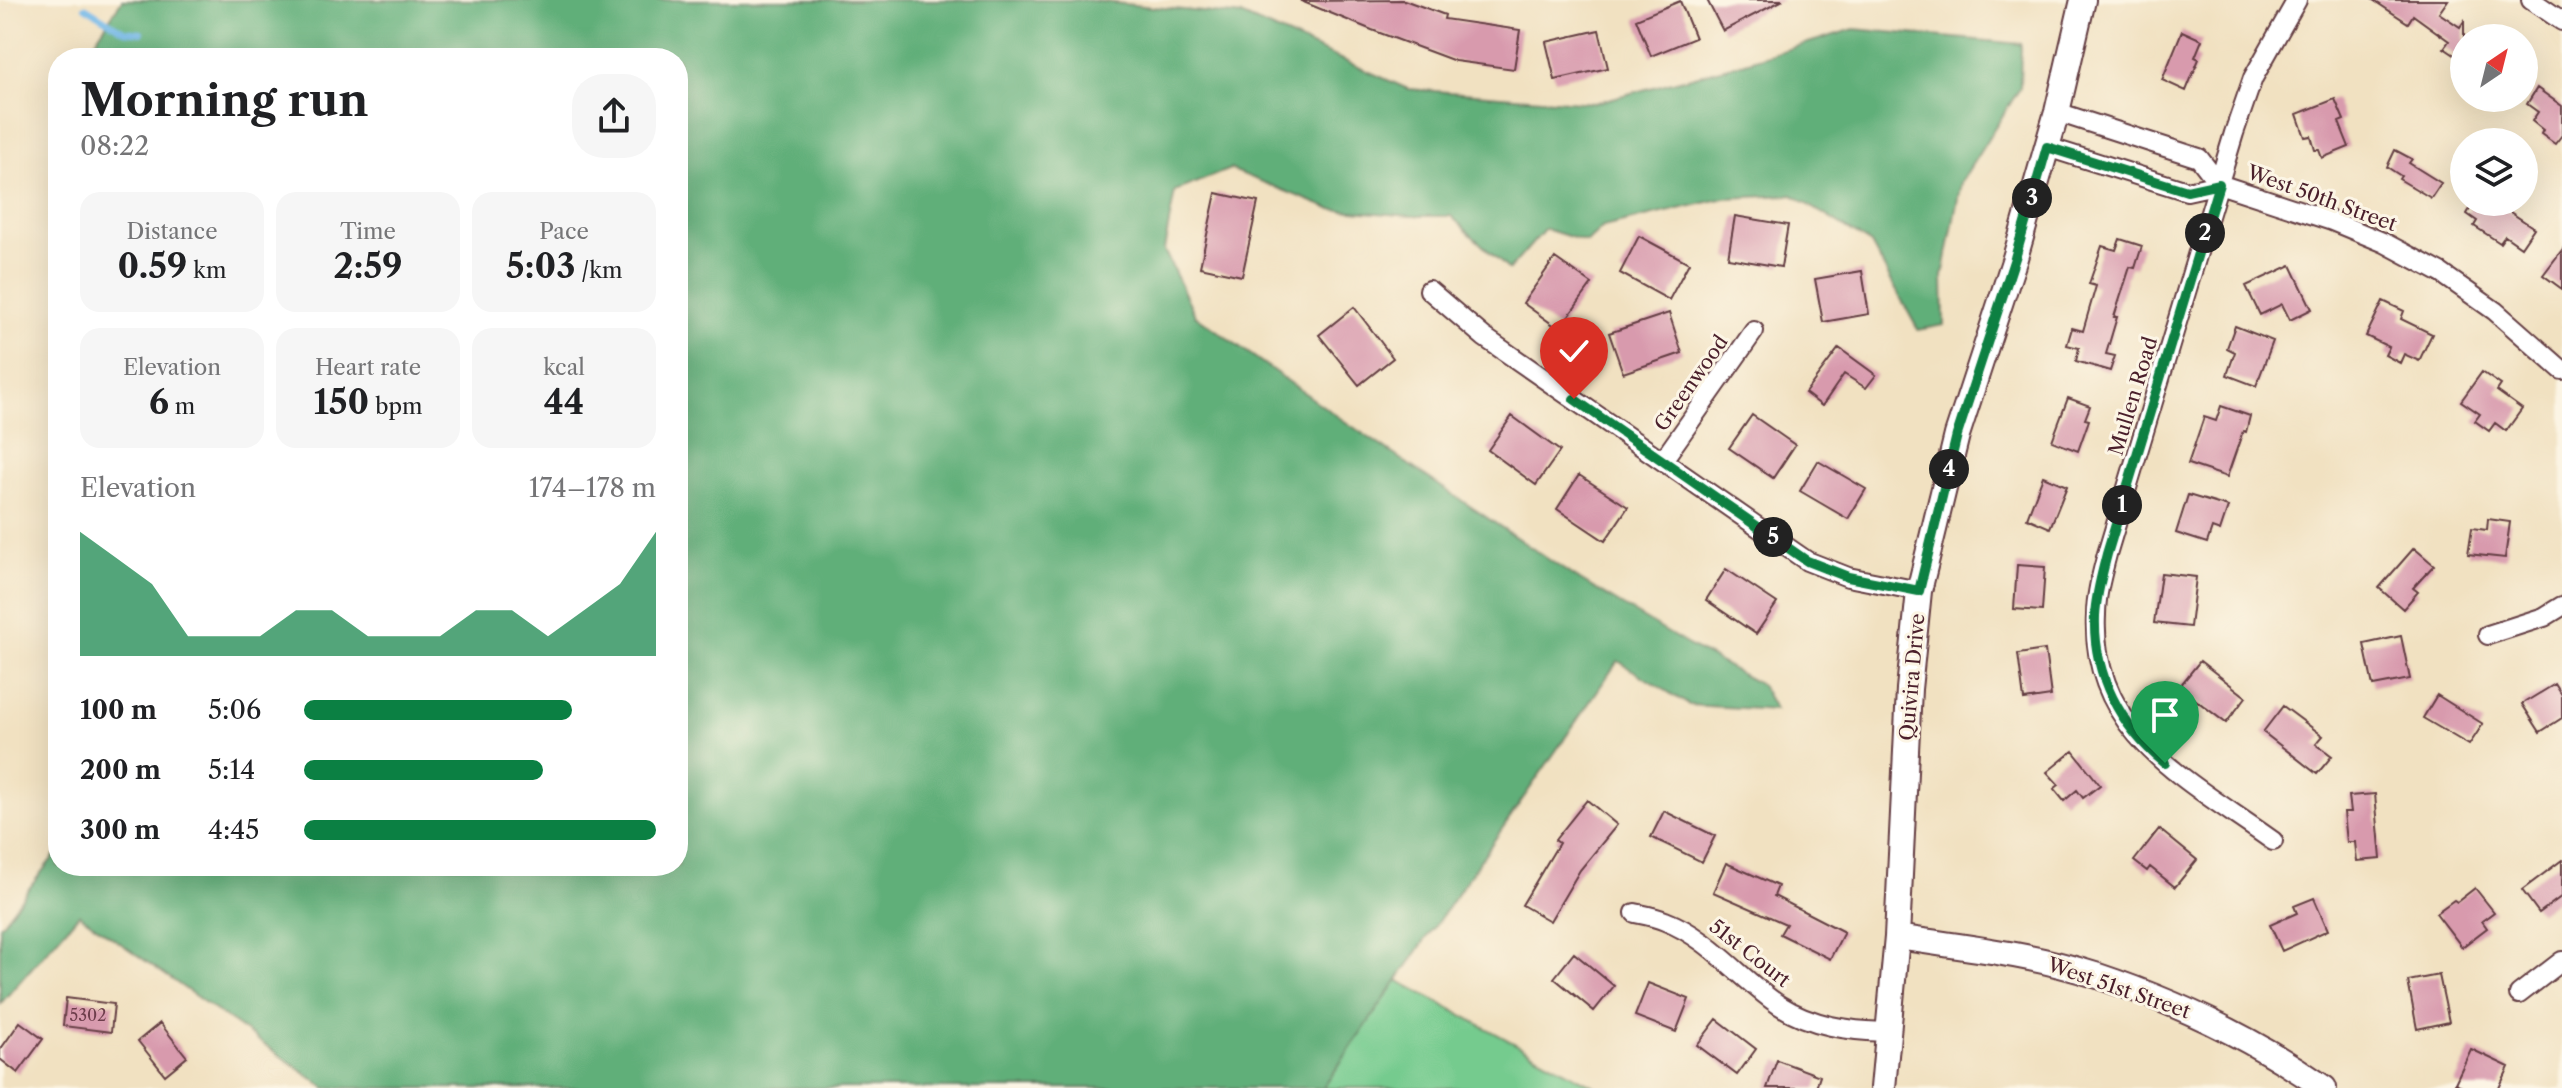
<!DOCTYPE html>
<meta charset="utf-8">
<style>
body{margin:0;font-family:"Libre Caslon Text",serif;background:#f6f6f6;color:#202124;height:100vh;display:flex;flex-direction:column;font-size:30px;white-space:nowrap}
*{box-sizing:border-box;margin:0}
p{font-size:26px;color:#757577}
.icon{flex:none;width:44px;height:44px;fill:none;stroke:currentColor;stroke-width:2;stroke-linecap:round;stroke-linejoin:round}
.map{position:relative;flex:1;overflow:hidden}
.side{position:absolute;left:48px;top:48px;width:640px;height:828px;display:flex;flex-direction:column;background:#fff;border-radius:32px;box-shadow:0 8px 32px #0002}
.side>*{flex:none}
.needle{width:52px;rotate:35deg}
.controls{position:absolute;left:2450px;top:24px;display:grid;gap:16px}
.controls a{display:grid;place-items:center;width:88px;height:88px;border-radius:50%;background:#fff;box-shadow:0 8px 32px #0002;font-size:40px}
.pin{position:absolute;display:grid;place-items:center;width:68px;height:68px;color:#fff;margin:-82px -34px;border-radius:50% 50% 50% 0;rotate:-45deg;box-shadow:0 0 8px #0007}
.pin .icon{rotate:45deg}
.km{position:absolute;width:40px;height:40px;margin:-20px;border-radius:50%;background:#222;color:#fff;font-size:22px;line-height:40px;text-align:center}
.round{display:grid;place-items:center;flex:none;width:84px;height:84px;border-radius:32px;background:#f6f6f6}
.headline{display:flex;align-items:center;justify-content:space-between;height:136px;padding:0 32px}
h1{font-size:44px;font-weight:700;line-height:60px}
.stats{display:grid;grid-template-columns:repeat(3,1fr);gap:12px;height:136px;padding:8px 32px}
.stats div{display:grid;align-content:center;border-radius:20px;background:#f6f6f6;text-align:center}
.stats b{font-size:34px;font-weight:700}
.stats small{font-size:22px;font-weight:400}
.stats p{font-size:22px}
.chart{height:224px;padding:16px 32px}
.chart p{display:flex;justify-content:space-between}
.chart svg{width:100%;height:144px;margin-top:8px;fill:#0b8043;opacity:.7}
ul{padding:0 32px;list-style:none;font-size:26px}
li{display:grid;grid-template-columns:128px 96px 1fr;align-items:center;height:60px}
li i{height:20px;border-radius:10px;background:#0b8043}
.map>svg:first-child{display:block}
.green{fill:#75cb8e;stroke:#60755c;stroke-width:2}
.forest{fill:#60af79;stroke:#556752;stroke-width:2}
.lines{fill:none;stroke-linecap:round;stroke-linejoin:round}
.stream{stroke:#71b8e9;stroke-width:6}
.building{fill:#d89aad}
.street-casing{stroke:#633c42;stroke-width:22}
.secondary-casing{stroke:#633c42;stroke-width:28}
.street{stroke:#fff;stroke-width:18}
.secondary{stroke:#fff;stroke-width:24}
.route-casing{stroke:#fff;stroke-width:16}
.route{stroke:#0b8043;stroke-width:10}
.labels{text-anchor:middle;stroke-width:6;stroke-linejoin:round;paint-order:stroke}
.number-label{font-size:16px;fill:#6e3e4c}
.street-label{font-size:20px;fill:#4a1f2b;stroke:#fcf5e5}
</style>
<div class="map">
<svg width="2562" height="1088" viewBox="0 0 2562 1088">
<rect width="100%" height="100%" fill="#fcf5e5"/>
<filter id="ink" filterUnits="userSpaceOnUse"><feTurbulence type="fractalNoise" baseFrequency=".0125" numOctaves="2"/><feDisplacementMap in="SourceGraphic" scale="16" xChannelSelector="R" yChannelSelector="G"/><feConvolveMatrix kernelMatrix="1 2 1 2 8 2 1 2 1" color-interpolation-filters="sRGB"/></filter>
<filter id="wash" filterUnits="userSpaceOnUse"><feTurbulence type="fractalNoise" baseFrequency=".006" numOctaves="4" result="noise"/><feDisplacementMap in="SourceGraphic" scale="32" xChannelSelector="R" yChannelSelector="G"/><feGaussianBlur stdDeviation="1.8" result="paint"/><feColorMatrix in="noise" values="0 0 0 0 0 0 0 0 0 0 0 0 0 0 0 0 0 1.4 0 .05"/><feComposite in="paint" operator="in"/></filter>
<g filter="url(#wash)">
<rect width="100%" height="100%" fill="#f1e1c1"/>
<!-- green -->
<path class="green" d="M1397,980L1597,1088H1323Z"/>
<!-- forest -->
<path class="forest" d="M122,0H1085L1243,16L1408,89L1594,103L1732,66L1854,29L2021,44L2020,88L1961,182L1943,276L1944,325L1918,330L1871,244L1793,195L1725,198L1603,227L1587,242L1545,229L1509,270L1451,216H1411L1330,209L1230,169L1175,191L1164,250L1195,315L1337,416L1570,574L1688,645L1761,685L1775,710L1689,705L1618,661L1323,1088H326L79,914L0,1004V926L58,851V866H678V58H84Z"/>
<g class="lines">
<!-- stream -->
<path class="stream" d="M85,7L124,31L141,33"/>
</g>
<g id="blocks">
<!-- building -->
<path class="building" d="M1404,0L1445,15L1444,19L1520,30L1514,69L1455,61L1372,30L1301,1Z
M1707,0H1783L1723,31Z
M2373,0H2448L2439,13L2460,27L2464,21V52L2462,51L2459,58L2444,48L2449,41L2413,15L2408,23Z
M1680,1L1695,38L1651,56L1636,19Z
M1599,30L1608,68L1555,80L1546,42Z
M2182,31L2202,40L2195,57L2199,59L2186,91L2162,80Z
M2537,88L2562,106V135L2555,144L2541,134L2543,130L2532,121L2538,112L2527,104Z
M2335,99L2344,120L2339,122L2349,147L2322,158L2319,150H2315L2311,136L2305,137L2297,114Z
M2395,150L2412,159L2409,163L2441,183L2431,198L2399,179L2401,176L2387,167Z
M1216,193L1258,202L1242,276L1200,267Z
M2474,202H2495L2534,228L2521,247L2505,236L2500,243L2474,226L2477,221L2467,214Z
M1735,216L1788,225L1781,267L1728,258Z
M1639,236L1689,263L1669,300L1620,273Z
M2120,239L2142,246L2135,268L2130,267L2114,317H2117L2106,354L2115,356L2110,371L2076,361L2079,348L2067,345L2072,328L2083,331L2096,286L2089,284L2102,246L2116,250Z
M2562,250V289L2543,275Z
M1555,258L1592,284L1559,329L1523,303Z
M2291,265L2312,309L2290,320L2282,304L2260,315L2246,286Z
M1862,271L1869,314L1823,322L1815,279Z
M2383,301L2404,311L2401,319L2432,334L2419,361L2404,354L2400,363L2385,355L2389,347L2366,336Z
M1354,307L1393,358L1359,385L1319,335Z
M1669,313L1682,353L1623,373L1609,333Z
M2235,326L2273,341L2256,386L2227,375L2235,352L2227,348Z
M1839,348L1876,375L1866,388L1844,374L1822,406L1805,393Z
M2482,372L2501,385L2497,391L2522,409L2506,431L2495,423L2489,431L2475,421L2480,414L2461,401Z
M2068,398L2090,406L2085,419L2089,420L2078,451L2052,441Z
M2221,406L2250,416L2246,432L2243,431L2227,477L2188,464L2204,417L2216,421Z
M1752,415L1795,445L1773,478L1729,448Z
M1512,416L1560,451L1536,485L1488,450Z
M1818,461L1866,489L1848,519L1800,491Z
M1579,475L1628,507L1605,541L1557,509Z
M2043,476L2067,486L2050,528L2027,518Z
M2188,495L2228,507L2220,531L2212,528L2207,543L2176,533Z
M2488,519L2510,522L2505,558L2468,554L2472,528L2487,530Z
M2414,548L2434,565L2413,588L2418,592L2403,609L2379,588Z
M2017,565L2045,567L2042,611L2014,609Z
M1726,569L1777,603L1756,634L1706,600Z
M2161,573L2196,577L2190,627L2154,623Z
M2401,636L2410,679L2373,686L2364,644Z
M2045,650L2051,696L2024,700L2018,654Z
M2200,661L2246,697L2226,723L2179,687Z
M2555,684L2562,695V718L2540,732L2522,704Z
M2437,695L2483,724L2469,745L2423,718Z
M2283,706L2323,736L2316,744L2332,756L2317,774L2263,732Z
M2073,751L2100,785L2083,798L2077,790L2064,801L2054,789L2059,785L2047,772Z
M2375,794L2381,859L2357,861L2355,842H2347L2344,812H2351L2349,796Z
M1587,800L1617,825L1580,870L1550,921L1522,905L1559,843L1555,840Z
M1664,811L1715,836L1702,862L1651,837Z
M2159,829L2197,860L2175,887L2150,867L2147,871L2134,861Z
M2562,860V896L2539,913L2522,890Z
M1726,863L1778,886L1774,896L1844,932L1830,959L1780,934L1786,924L1713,892Z
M2475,888L2494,912L2482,921L2487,928L2462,947L2436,913L2454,900L2457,902Z
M2314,898L2328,930L2282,951L2270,925L2297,913L2294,906Z
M1574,953L1614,986L1594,1011L1554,978Z
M2439,975L2449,1022L2417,1029L2408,981Z
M1648,983L1689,999L1676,1032L1635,1016Z
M66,998L114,1004L111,1032L63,1026Z
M1717,1019L1756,1049L1737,1075L1697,1045Z
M20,1022L43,1039L18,1073L0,1059V1050Z
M160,1023L187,1057L165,1075L138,1041Z
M2471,1049L2509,1067L2499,1088H2466L2455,1083Z
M1777,1060L1820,1076L1816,1088H1767Z"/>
</g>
</g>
<g filter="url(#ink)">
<use href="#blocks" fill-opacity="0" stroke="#633c42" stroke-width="2"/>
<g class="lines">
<defs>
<path id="street" d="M2531,0L2562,21
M2057,112L2199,158L2219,184
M2047,147L2187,191L2219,184L2332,221L2385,243L2441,273L2495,311L2562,370
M1429,290L1484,337L1807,561L1848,577L1919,591
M1663,460L1754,331
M2488,635L2544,617L2562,606
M2273,841C2190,781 2090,734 2096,615C2096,594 2102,574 2107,554L2234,133L2253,78L2297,0
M1635,913C1645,915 1656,917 1665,921C1710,938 1740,979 1779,1005C1812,1026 1849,1031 1886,1032
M2519,994L2562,961"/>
<path id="secondary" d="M1897,937C1963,947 2031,954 2095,975C2176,1002 2253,1038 2324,1088
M1883,1088L1897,937L1909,689L1919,591L1957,435L2015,258L2057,112L2083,0"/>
</defs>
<!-- street casing -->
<use href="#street" class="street-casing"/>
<!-- secondary casing -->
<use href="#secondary" class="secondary-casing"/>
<!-- street -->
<use href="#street" class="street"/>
<!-- secondary -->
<use href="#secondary" class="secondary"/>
</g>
</g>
<g class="lines" filter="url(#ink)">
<defs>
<path id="route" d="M1574,399L1807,561L1848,577L1919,591L1957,435L2015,258L2047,147L2187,191L2219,184L2107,554C2102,574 2096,595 2095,616C2093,675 2120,726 2165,763"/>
</defs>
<!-- route casing -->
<use href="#route" class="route-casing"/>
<!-- route -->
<use href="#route" class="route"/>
</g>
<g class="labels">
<!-- number labels -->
<g class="number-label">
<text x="88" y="1021">5302</text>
</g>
<!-- street labels -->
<g class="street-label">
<text transform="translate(2322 198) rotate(20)" y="7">West 50th Street</text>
<text transform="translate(1691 383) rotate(-55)" y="7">Greenwood</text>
<text transform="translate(2133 396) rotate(-73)" y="7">Mullen Road</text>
<text transform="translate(1912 677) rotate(-85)" y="7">Quivira Drive</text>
<text transform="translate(1750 953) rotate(38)" y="7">51st Court</text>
<text transform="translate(2119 988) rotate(19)" y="7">West 51st Street</text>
</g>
</g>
</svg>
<div class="controls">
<a><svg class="needle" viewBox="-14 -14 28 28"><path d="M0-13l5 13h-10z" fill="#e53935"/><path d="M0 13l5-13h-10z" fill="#757577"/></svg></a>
<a><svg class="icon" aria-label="layers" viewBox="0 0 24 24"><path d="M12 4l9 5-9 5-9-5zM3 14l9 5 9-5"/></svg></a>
</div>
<div class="pin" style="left:2165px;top:763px;background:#1e9e55"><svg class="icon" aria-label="arrive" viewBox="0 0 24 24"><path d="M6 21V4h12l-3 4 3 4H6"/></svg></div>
<div class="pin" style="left:1574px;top:399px;background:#d93025"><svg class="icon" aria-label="check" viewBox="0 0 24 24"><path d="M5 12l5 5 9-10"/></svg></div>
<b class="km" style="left:2122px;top:505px">1</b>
<b class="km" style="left:2205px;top:233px">2</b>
<b class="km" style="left:2032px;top:198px">3</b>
<b class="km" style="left:1949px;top:469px">4</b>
<b class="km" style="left:1773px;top:537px">5</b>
<section class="side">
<div class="headline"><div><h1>Morning run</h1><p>08:22</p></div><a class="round"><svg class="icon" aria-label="share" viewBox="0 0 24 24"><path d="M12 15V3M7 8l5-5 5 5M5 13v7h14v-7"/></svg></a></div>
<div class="stats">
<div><p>Distance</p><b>0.59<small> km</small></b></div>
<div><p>Time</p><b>2:59</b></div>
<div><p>Pace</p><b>5:03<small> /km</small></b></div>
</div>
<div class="stats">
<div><p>Elevation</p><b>6<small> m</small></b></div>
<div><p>Heart rate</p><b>150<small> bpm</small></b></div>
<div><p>kcal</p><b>44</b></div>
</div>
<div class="chart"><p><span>Elevation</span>174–178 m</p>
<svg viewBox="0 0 160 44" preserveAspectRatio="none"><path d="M0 44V6L10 14L20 22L30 38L40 38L50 38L60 30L70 30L80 38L90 38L100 38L110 30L120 30L130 38L140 30L150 22L160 6V44z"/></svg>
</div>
<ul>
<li><b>100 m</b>5:06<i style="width:76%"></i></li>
<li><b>200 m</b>5:14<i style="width:68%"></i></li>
<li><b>300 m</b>4:45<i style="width:100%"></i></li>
</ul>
</section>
</div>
